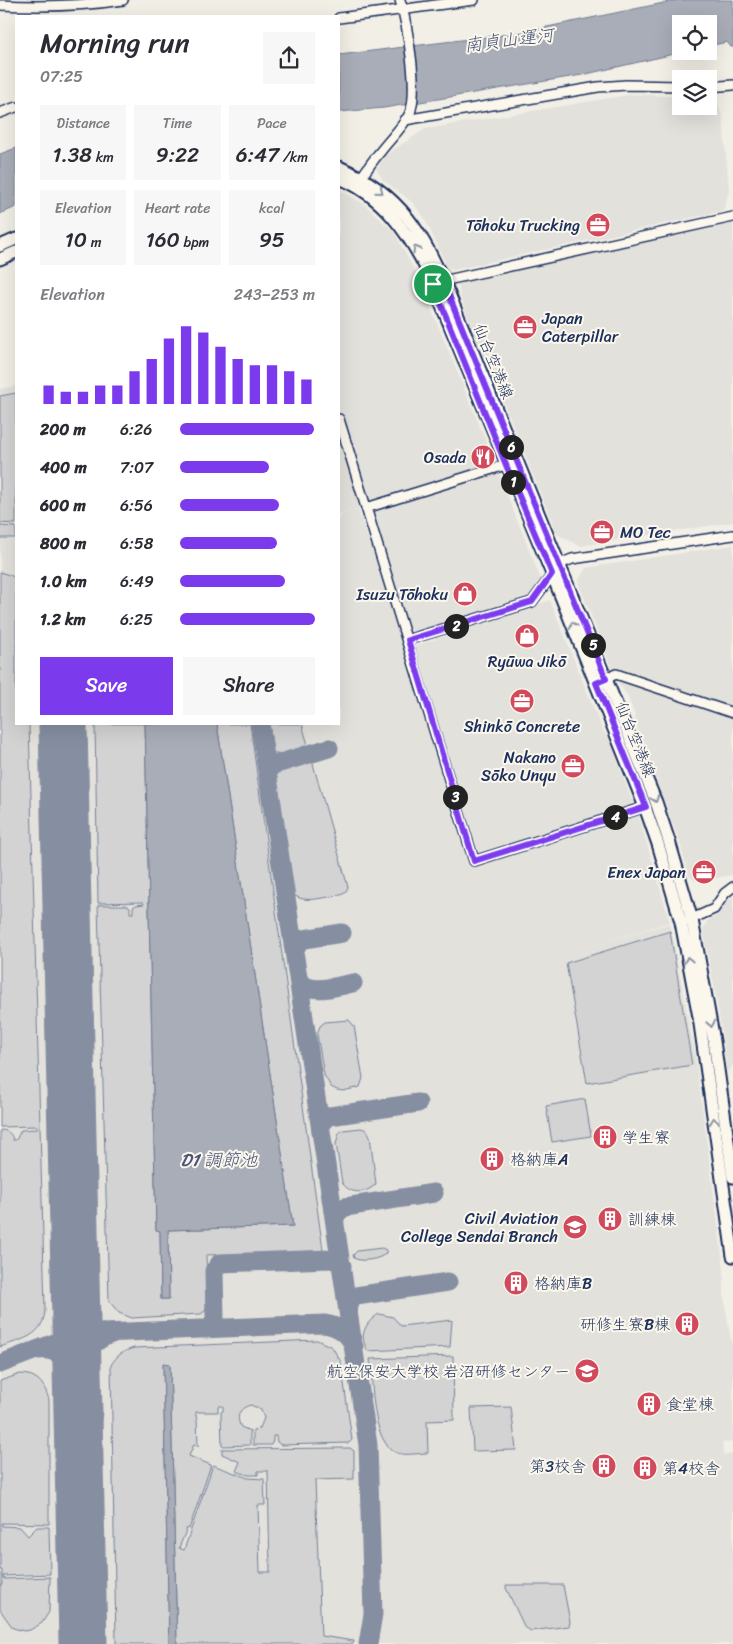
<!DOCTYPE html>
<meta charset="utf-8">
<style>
body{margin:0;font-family:Sriracha,"Klee One",sans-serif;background:#f7f7f7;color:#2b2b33;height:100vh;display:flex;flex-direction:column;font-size:19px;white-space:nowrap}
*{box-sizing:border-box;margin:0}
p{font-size:16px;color:#7c7c81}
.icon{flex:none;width:28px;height:28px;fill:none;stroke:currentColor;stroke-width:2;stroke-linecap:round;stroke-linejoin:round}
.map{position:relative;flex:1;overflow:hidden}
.panel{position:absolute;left:15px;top:15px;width:325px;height:710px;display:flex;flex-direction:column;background:#fff;border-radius:0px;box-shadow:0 5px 20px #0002}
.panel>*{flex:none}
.tools{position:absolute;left:672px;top:15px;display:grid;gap:10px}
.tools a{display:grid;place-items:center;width:45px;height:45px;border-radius:0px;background:#fff;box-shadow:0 5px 20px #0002;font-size:25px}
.pin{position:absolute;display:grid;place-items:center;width:42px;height:42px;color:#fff;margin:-21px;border:2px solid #fff;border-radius:50%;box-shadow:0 1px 5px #0007}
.km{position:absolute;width:25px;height:25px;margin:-12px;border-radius:50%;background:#222;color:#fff;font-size:14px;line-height:25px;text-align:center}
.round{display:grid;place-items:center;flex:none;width:52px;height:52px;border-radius:0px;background:#f7f7f7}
.headline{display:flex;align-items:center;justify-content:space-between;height:85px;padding:0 25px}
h1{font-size:28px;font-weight:600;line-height:38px}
.metrics{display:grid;grid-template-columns:repeat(3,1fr);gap:8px;height:85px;padding:5px 25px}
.metrics div{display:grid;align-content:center;border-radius:0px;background:#f7f7f7;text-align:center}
.metrics b{font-size:21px;font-weight:600}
.metrics small{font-size:14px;font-weight:400}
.metrics p{font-size:14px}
.chart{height:140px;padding:10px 25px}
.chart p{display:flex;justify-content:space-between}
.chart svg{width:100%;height:90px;margin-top:5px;stroke:#7c3aed;stroke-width:6}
.cta{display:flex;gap:10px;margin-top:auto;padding:10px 25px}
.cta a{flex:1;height:58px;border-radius:0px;background:#7c3aed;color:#fff;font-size:20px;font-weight:600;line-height:58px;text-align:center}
.cta a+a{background:#f7f7f7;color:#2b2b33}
ul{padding:0 25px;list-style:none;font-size:16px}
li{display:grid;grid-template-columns:80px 60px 1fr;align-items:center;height:38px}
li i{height:12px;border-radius:6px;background:#7c3aed}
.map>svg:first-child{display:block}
.built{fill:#e2e1dc}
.green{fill:#d2d3d2;stroke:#768198}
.water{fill:#a9adb7;stroke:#707b93}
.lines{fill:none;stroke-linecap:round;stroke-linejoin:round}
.taxiway{stroke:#868fa2;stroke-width:19}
.runway{stroke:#868fa2;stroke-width:49}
.minor-casing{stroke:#1b2f5e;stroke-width:12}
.major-casing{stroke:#1b2f5e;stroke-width:15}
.minor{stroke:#fbf7ec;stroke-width:9}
.major{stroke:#fbf7ec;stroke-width:11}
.oneway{stroke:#8b93a5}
.route-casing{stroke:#fff;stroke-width:10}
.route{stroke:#7c3aed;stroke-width:6}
.labels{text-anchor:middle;stroke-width:4;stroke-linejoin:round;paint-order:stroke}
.poi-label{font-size:16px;fill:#1b2f5e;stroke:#fbf7ec;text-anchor:end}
.street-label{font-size:16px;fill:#1b2f5e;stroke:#fbf7ec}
.water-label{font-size:18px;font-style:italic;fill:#465579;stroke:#fbf7ec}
</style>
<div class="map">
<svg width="733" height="1644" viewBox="0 0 733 1644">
<rect width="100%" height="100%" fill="#f2efe6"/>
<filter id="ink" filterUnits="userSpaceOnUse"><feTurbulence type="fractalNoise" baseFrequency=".02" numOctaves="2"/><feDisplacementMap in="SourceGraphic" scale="10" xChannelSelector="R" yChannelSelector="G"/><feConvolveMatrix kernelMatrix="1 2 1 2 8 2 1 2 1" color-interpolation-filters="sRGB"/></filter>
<g filter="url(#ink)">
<!-- built -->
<path class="built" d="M634,94L681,97V106H709V98H712L718,105L723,118L729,191L723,211L453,270L446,264L424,217L412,202L383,180L377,170L380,161L387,154L425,129Z
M339,190L363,203L394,232L417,275L496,465L368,504L339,409Z
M733,222V522L580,546L557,534L501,396L479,347L460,296L458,283Z
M16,386V724H339V515L358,509L397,624L472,865L638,814L670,922L594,945L670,923L695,1054L724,1269V1297L730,1336L733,1345V1442L722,1443L724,1455L733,1454V1644H0V389Z
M339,433L362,507L339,514Z
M498,472L542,582L530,598L413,634L410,631L373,511Z
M733,545V875L696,881L689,876L680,843L639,734L634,713L627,695L617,682L578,582L586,568Z
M550,600L602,729L610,741L634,806L477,857L414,650L418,645Z
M733,895V1064L728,1074L717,1001L703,931L707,921L717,915Z"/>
<!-- green -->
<path class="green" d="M16,393V524L0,523V396Z
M0,526L16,527V538H0Z
M0,572L12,576L16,579V724H29L45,1309C44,1337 22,1339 0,1347V1130C7,1130 12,1133 13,1140H16L21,1130L37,1129V1126L0,1127Z
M95,724H145L156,1230H160L161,1299H169L168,1230L293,1226L217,724H250L323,1250L320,1252L206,1255L208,1306L205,1311L201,1314L132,1318L119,1313L109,1301L98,905H127L130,907V913H133V907L136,905L144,904L143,902L98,903Z
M269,724H302L308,745C301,752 281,759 273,752Z
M311,757L348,887L345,893L341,895C327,896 304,905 293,894L276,774L277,770L281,766Z
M670,931L692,1065L587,1083L566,963Z
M349,1020L354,1026L363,1078L360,1087L343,1091L337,1090L331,1087L324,1075L317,1034L320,1026L325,1022Z
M585,1099L591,1136L552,1142L546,1106Z
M361,1128L367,1130L370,1136L376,1184C366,1194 351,1195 342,1183L336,1144L339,1132L343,1130Z
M382,1248L386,1250V1253C382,1259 360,1263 354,1258L353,1255L357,1251Z
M379,1314L393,1317L401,1326L452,1320L450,1347L368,1351C358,1337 365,1322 379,1314Z
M317,1340L332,1347L341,1362L352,1440L349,1443L281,1445L277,1442L276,1436H273V1441L271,1445H253V1431L260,1428L264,1418L261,1410L251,1405C240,1407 235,1416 241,1427L250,1431V1445L222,1446L221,1412L223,1411V1406H218V1412H196V1417H197L198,1446L194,1444L189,1456L211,1465L189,1529L187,1528L179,1548L184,1550L213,1465L248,1478L264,1479L265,1505H258L260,1572H270L268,1471H258V1475H248L236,1471L240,1462L222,1454V1449L350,1448L354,1451V1479L315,1480L321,1636L354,1641L353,1644H177L170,1364H163L169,1644H116L111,1365C117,1355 123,1351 134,1348Z
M453,1356L454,1420L427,1421L428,1453C419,1453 406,1456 397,1453C371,1443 373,1383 370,1359Z
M20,1374C38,1374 45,1385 49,1400V1524L2,1523V1526L20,1527L28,1536L37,1527H49L50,1574L3,1576L4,1579L50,1577L49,1612L42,1623L30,1630L24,1631L13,1628L0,1610V1585H2V1570H0V1381Z
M511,1407L516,1450L473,1451L471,1408Z
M506,1585H563L570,1622L569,1626L531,1631L525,1628L506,1588Z"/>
<!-- water -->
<path class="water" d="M678,0H733V47H731L727,42L709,46V24H681V51H687L582,75L384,108L339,112V55L518,33Z
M16,148V207L0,214V154Z
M145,724H217L293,1226L168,1230L169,1299H161L160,1231L156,1230Z
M163,1363L170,1364L177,1644H169Z"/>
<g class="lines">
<!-- taxiway -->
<path class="taxiway" d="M260,724L368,1445L373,1614L368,1644
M267,767L329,748
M295,951L298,942L304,939L342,933
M299,980C309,996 337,986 353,983
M321,1127L323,1120L330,1116L418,1103
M335,1219L337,1213L345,1207L434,1193
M76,1305C79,1320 88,1329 103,1333L324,1324C339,1326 349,1333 354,1347
M348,1306L350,1300L356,1296L448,1282
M207,1329L212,1326L215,1319L214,1271L220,1263L331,1259L338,1261L342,1266
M38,1350C57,1348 73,1359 77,1378
M0,1364L62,1340L71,1330L76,1317
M77,1378C79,1355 93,1340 114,1333"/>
<!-- runway -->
<path class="runway" d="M63,724L83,1644"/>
<defs>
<path id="minor" d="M0,5C41,7 83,6 123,0
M339,18L474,0
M709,87L733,85
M0,113L16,107
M405,120L598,87L626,85L681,86
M357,183C365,173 372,161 380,152C390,139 401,129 409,115C420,93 407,24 400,0
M438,282L733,217
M339,419L474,861L645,807
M366,508L512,463
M407,640L532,602L560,564L572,559L733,535
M601,681L616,674L733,713
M687,921L714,909L725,893L733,887"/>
<path id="major" d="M339,167C402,194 423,234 449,294L656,802L669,841L692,920L714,1041L733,1177
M339,178C382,195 408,232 428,272L552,574L645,807L658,844L681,922L699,1017L733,1256
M0,246L16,239
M0,259L16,252"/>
</defs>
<!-- minor casing -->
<use href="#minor" class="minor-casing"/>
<!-- major casing -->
<use href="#major" class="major-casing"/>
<!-- minor -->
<use href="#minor" class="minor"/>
<!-- major -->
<use href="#major" class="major"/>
</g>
<!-- one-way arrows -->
<defs><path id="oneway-chevron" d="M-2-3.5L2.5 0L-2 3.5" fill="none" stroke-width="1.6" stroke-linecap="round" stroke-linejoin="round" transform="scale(1.25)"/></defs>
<g class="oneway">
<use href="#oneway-chevron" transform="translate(380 191) rotate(39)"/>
<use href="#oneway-chevron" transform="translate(416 249) rotate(-120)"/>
<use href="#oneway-chevron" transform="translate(573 625) rotate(-112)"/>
<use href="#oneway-chevron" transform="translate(655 799) rotate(69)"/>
<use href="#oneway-chevron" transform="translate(688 960) rotate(-101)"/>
<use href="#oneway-chevron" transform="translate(711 1024) rotate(80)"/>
<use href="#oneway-chevron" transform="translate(714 1121) rotate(-98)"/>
</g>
</g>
<g class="lines" filter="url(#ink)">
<defs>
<path id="route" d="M443,281L606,679L596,683L646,807L474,861L408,640L532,602L552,574L506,465L433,284Z"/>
</defs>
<!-- route casing -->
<use href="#route" class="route-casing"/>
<!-- route -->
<use href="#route" class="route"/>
</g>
<!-- icons -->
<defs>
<symbol id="office-disc" viewBox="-11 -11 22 22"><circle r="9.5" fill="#d1495b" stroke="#fbf7ec"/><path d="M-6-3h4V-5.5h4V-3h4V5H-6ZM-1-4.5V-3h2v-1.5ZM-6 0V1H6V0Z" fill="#fff"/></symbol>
<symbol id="restaurant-disc" viewBox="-11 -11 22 22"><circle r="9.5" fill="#d1495b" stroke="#fbf7ec"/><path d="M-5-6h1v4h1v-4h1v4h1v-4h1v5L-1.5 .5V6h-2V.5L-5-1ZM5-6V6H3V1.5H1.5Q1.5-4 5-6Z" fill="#fff"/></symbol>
<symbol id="shop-disc" viewBox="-11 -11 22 22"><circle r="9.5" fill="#d1495b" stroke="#fbf7ec"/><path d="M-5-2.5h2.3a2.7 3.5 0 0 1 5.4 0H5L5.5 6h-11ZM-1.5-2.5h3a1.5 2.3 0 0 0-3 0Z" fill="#fff"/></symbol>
<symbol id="building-disc" viewBox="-11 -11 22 22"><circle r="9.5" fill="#d1495b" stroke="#fbf7ec"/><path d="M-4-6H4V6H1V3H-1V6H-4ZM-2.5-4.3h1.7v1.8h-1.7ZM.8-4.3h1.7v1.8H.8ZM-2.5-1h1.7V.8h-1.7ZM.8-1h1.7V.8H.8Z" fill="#fff"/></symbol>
<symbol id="school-disc" viewBox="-11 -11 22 22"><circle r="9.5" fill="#d1495b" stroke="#fbf7ec"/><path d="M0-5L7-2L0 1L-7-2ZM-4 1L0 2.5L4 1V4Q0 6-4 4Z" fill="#fff"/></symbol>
</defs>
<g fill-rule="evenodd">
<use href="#office-disc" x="584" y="211" width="28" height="28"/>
<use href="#office-disc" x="511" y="313" width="28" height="28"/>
<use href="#restaurant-disc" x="469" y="443" width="28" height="28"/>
<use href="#office-disc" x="588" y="518" width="28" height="28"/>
<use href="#shop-disc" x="451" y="580" width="28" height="28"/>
<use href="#shop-disc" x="513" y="622" width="28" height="28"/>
<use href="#office-disc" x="508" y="687" width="28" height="28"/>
<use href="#office-disc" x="559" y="752" width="28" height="28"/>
<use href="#office-disc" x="690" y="858" width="28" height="28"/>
<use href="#building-disc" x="591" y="1123" width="28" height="28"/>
<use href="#building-disc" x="478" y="1145" width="28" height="28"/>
<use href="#building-disc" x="596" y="1205" width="28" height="28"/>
<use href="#school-disc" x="561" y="1213" width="28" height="28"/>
<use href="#building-disc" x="502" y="1269" width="28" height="28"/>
<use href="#building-disc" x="673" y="1310" width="28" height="28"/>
<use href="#school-disc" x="573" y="1357" width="28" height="28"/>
<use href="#building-disc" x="635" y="1390" width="28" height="28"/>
<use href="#building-disc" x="590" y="1452" width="28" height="28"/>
<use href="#building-disc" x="631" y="1454" width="28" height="28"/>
</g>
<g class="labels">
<!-- poi labels -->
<g class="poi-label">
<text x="580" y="231">Tōhoku Trucking</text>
<text x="542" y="324" text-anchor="start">Japan<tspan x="542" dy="18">Caterpillar</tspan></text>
<text x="466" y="463">Osada</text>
<text x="620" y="538" text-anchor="start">MO Tec</text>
<text x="448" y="600">Isuzu Tōhoku</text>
<text x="527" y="667" text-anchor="middle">Ryūwa Jikō</text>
<text x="522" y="732" text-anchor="middle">Shinkō Concrete</text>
<text x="556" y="763">Nakano<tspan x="556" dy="18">Sōko Unyu</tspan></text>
<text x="686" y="878">Enex Japan</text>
<text x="622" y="1143" text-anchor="start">学生寮</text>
<text x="510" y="1165" text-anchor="start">格納庫A</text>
<text x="558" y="1224">Civil Aviation<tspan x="558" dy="18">College Sendai Branch</tspan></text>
<text x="628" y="1225" text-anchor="start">訓練棟</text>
<text x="534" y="1289" text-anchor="start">格納庫B</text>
<text x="670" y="1330">研修生寮B棟</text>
<text x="570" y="1377">航空保安大学校 岩沼研修センター</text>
<text x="666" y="1410" text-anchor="start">食堂棟</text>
<text x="586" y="1472">第3校舎</text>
<text x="662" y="1474" text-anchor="start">第4校舎</text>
</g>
<!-- street labels -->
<g class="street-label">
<text transform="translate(494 361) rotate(68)" y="6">仙台空港線</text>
<text transform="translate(636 739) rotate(68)" y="6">仙台空港線</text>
</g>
<!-- water labels -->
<g class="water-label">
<text transform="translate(509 40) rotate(-7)" y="6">南貞山運河</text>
<text x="219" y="1166">D1 調節池</text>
</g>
</g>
</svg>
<div class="tools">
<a><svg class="icon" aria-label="locate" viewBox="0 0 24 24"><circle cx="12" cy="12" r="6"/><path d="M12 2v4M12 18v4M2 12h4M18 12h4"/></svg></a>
<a><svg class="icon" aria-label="layers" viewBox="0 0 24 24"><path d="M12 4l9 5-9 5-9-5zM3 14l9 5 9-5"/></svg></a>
</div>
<div class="pin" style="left:433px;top:284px;background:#1e9e55"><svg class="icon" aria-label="arrive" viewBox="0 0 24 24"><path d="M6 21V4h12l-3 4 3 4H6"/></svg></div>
<b class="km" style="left:513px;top:482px">1</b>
<b class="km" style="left:456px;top:626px">2</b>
<b class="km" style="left:455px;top:797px">3</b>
<b class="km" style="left:615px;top:817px">4</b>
<b class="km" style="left:593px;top:645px">5</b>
<b class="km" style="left:511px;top:447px">6</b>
<section class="panel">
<div class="headline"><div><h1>Morning run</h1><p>07:25</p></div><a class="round"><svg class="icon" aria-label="share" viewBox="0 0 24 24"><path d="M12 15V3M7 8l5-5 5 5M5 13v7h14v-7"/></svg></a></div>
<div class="metrics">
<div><p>Distance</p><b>1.38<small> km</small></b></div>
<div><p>Time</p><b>9:22</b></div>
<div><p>Pace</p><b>6:47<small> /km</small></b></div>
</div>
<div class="metrics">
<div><p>Elevation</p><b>10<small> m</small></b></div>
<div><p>Heart rate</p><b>160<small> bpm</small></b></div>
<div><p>kcal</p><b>95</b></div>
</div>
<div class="chart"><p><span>Elevation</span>243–253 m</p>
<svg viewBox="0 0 160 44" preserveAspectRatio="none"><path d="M5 44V35M15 44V38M25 44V38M35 44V35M45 44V35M55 44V28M65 44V22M75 44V12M85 44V6M95 44V9M105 44V16M115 44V22M125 44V25M135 44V25M145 44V28M155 44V32"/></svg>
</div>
<ul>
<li><b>200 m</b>6:26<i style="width:99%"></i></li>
<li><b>400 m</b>7:07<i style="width:66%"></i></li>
<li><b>600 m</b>6:56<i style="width:73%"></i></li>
<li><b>800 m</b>6:58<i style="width:72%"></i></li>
<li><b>1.0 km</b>6:49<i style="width:78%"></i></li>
<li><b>1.2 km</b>6:25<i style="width:100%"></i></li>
</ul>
<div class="cta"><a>Save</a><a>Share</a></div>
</section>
</div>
